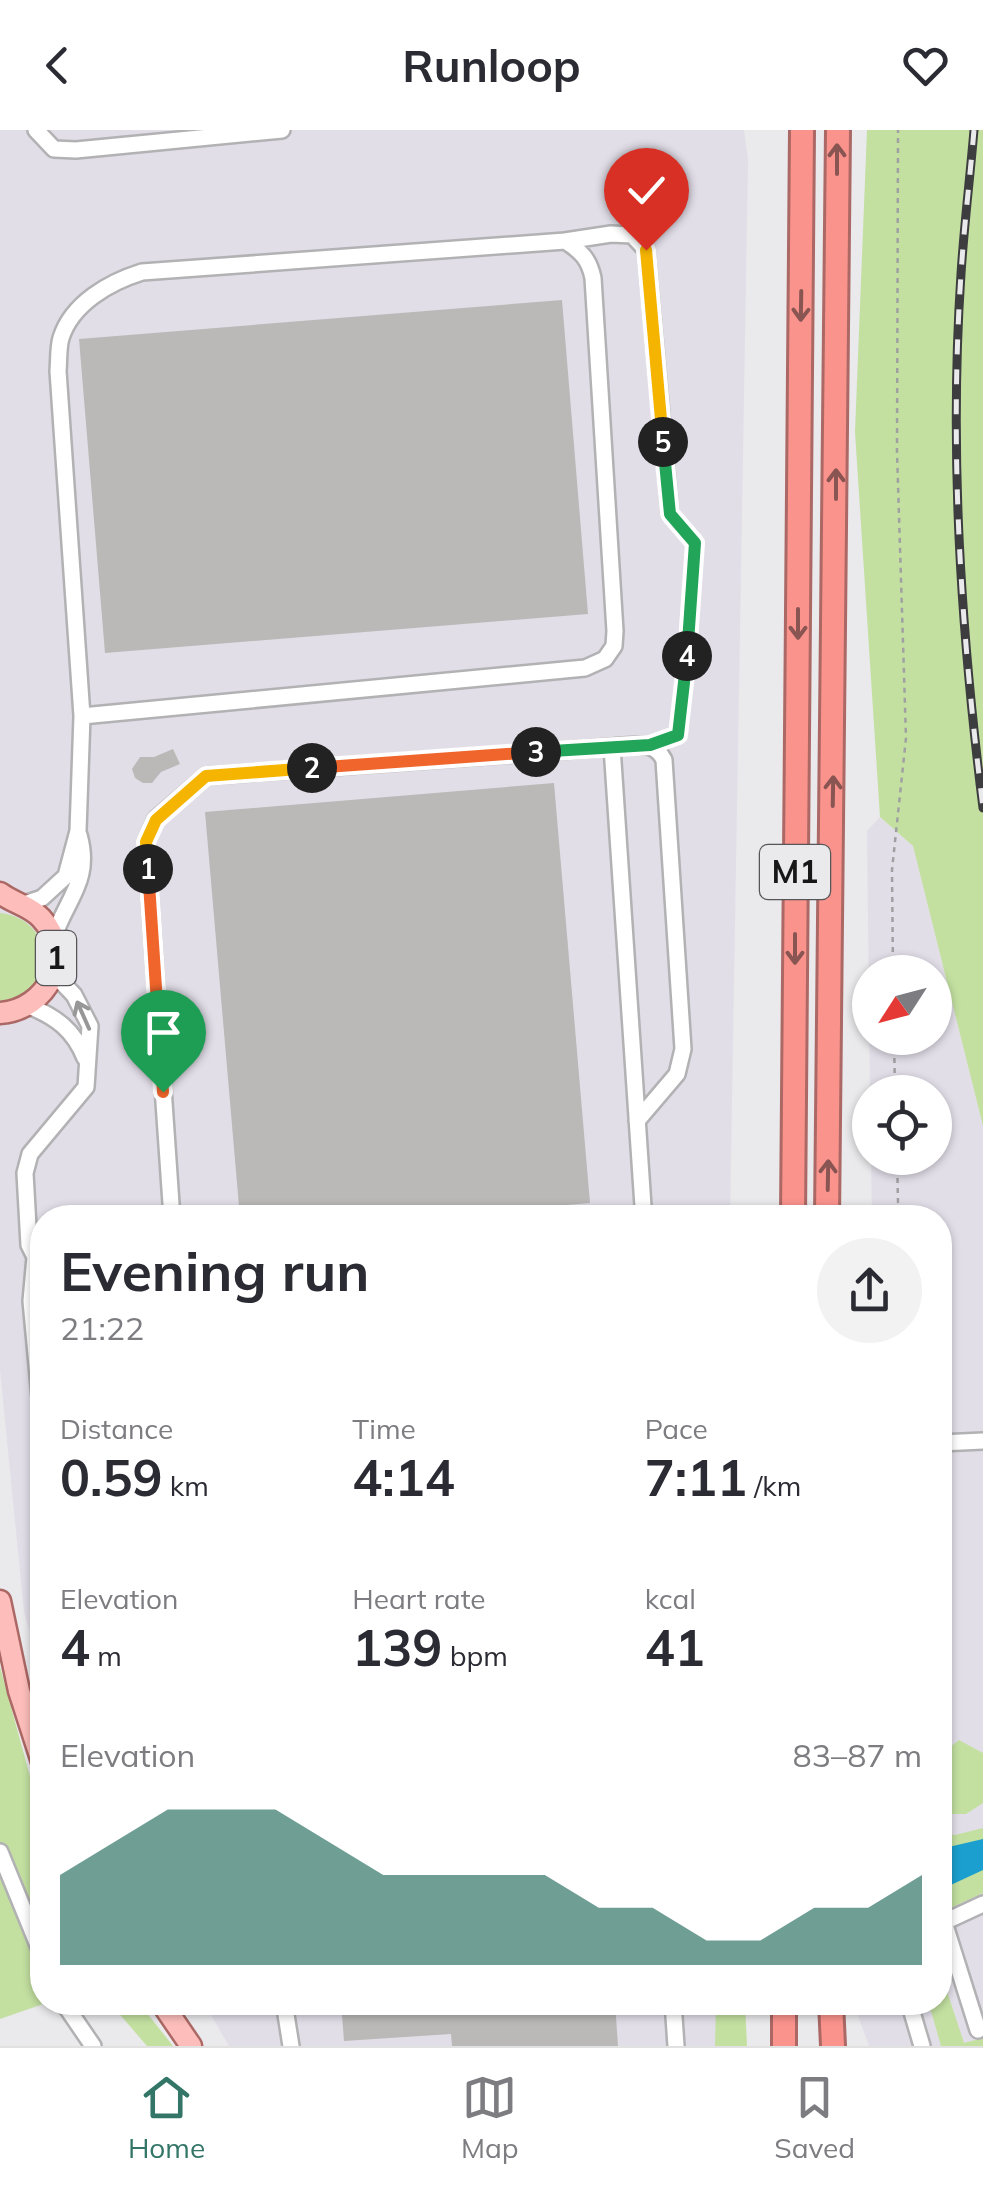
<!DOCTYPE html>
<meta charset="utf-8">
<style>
body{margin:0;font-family:Mulish,sans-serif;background:#f2f2f3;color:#2b2b33;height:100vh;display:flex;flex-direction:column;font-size:38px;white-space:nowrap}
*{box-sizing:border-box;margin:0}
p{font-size:32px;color:#7c7c81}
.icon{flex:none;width:55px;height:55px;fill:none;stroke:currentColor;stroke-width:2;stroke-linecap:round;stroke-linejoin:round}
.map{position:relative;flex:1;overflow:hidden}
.panel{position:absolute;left:30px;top:1075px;width:922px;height:810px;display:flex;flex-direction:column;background:#fff;border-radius:40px;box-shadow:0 2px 8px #0004}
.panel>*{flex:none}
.needle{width:65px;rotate:234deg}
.fabs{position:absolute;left:852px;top:825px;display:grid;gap:20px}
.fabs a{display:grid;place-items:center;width:100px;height:100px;border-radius:50%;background:#fff;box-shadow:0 2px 8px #0004;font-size:50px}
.pin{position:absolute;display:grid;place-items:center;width:85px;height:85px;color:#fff;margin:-102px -42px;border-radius:50% 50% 50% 0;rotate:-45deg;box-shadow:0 0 10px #0007}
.pin .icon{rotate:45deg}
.km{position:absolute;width:50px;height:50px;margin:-25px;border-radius:50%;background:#222;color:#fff;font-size:28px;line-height:50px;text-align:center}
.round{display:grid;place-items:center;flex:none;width:105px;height:105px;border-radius:52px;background:#f2f2f3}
.overview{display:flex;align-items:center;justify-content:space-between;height:170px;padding:0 30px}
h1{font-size:55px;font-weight:700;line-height:75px}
.figures{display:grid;grid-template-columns:repeat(3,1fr);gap:15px;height:170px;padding:10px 30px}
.figures div{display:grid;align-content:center}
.figures b{font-size:50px;font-weight:700}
.figures small{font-size:28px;font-weight:400}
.figures p{font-size:28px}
.chart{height:280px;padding:20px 30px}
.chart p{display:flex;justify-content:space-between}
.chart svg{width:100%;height:180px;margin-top:10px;fill:#337668;opacity:.7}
header{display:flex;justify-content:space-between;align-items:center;height:130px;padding:0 30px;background:#fff;font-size:45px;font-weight:700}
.menu{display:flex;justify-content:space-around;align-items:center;height:140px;border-top:2px solid #e1e1e2;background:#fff;font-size:28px;color:#7c7c81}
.menu a{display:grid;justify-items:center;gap:5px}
.menu .selected{color:#337668}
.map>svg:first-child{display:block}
.built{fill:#e2dee8;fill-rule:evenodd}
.green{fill:#c3e0a0}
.water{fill:#1a9fce}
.building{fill:#bbb9b7}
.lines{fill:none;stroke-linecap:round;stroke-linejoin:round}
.minor-casing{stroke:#b2b1b3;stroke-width:20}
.major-casing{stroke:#ab6864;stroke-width:25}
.highway-casing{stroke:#ab6864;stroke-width:28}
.path{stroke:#a0a0a2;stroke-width:2.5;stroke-dasharray:5 5;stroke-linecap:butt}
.minor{stroke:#fff;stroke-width:15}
.major{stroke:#fdbebb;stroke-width:20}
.highway{stroke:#fb938d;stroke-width:22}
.rail-casing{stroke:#3d3d3f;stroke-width:9}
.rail{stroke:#eae9ec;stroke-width:5;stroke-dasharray:15;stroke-linecap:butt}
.oneway{stroke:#895552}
.oneway2{stroke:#979797}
.split-1-casing{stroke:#fff;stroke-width:20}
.split-2-casing{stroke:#fff;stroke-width:20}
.split-3-casing{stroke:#fff;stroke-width:20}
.split-4-casing{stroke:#fff;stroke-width:20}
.split-5-casing{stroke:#fff;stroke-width:20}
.split-6-casing{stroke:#fff;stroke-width:20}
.split-1{stroke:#f0652b;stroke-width:12}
.split-2{stroke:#f5b400;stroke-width:12}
.split-3{stroke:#f0652b;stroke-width:12}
.split-4{stroke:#22a559;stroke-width:12}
.split-5{stroke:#22a559;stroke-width:12}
.split-6{stroke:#f5b400;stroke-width:12}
.labels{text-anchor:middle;stroke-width:9;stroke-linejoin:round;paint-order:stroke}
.shield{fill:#eae9ec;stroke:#565658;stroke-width:2.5}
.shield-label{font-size:32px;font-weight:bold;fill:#171718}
</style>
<header><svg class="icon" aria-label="back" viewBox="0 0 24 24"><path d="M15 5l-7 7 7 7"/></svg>Runloop<svg class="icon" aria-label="heart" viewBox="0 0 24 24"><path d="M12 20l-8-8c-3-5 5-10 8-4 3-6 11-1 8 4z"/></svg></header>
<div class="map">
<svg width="983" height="1916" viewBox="0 0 983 1916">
<rect width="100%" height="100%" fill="#eae9ec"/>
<!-- built -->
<path class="built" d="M0,0H744L748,30L730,1087L42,1088V1546L24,1482L0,1240Z
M880,687L913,716L983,996V1916H869L853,1872H940V1088L872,1087L871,1028H935V962H870L867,701ZM870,842H935V908H870Z
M204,1873H717L716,1916H229Z"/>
<!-- green -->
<path class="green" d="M867,0H983V996L913,716L880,687L855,302Z
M0,783C58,790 58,863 0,871Z
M0,1537L42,1690V1872L46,1873L0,1889Z
M959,1610L983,1623V1673L966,1684H940V1625Z
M983,1698V1763L940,1783V1702L955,1705Z
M940,1840L964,1913L983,1908V1916H941L931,1881L912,1883L908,1873L940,1872Z
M110,1873H139L173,1916H147Z
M716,1873H745L747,1916H715Z"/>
<!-- water -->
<path class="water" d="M983,1709V1740L940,1760V1719Z"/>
<!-- building -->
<path class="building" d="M562,170L588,484L105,523L79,209Z
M173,619L180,634L161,642L152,653H143L135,648L132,639L140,627H154Z
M554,653L590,1073L415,1088H240L205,682Z
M341,1872H615L618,1916H452L451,1904L344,1911Z"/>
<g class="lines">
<defs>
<path id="minor" d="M36,0L54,19L76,20L282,0
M565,111L611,104L632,105L646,120L670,384
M21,775L42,768L66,746L78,701L82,586L58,241C59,231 58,218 61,208C72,173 110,152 142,142L565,111C581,121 589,129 593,148L615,501L614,516L605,529L585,538L82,586
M53,809C66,769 92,751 79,705
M29,876C56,887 74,900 85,928
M637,991L677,944L683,919L664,630C654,609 633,616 612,617L643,1076L639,1088
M172,1088L146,712L156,689L206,646L612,617
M35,1127L31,1171L42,1289
M42,1132L35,1127L29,1115L25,1043L30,1024L86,957L90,896L74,865L54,844
M940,1313L983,1311
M0,1722L42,1825
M944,1792L978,1900
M940,1794L983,1774
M63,1872L93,1916
M284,1872L291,1916
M673,1872L676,1916
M909,1872L922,1916"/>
<path id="major" d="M0,763C13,773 30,776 41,788C76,825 47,880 0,883
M0,1471L19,1561L42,1632
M161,1872L191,1916"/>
<path id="highway" d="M793,1088L802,0
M827,1088L838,0
M831,1872L833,1916
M784,1916V1872"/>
</defs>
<!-- minor casing -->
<use href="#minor" class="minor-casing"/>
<!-- major casing -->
<use href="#major" class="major-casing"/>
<!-- highway casing -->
<use href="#highway" class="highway-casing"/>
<!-- path -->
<path class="path" d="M666,609L678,605L684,567L695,413L681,397
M893,842L892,740L906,608L897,322L898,0
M894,908L895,962
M897,1028L898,1072L910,1088"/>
<!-- minor -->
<use href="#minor" class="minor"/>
<!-- major -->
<use href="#major" class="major"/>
<!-- highway -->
<use href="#highway" class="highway"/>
<defs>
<path id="rail" d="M974,0C970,48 964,96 961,144C949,323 961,501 983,678"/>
</defs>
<!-- rail casing -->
<use href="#rail" class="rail-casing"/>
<!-- rail -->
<use href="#rail" class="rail"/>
</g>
<!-- one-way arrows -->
<defs><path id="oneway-shaft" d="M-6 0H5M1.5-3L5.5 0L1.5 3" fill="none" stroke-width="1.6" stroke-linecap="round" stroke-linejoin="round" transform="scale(2.5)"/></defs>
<g class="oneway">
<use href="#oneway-shaft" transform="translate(837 29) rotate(-90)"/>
<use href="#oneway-shaft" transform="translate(801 176) rotate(91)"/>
<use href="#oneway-shaft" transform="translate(836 354) rotate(-90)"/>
<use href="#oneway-shaft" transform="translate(798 494) rotate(90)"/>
<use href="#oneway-shaft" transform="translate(833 661) rotate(-89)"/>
<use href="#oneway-shaft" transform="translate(795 819) rotate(90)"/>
<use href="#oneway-shaft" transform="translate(828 1045) rotate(-89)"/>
</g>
<use class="oneway2" href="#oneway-shaft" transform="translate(83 885) rotate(-114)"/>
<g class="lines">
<defs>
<path id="split-1" d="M148,739L163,962"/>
<path id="split-2" d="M148,739L146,712L156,690L206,646L312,638"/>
<path id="split-3" d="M312,638L536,622"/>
<path id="split-4" d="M536,622L650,615L678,605L687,526"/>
<path id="split-5" d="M663,312L670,384L695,413L687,526"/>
<path id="split-6" d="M646,120L663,312"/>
</defs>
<!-- split-1 casing -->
<use href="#split-1" class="split-1-casing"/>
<!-- split-2 casing -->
<use href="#split-2" class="split-2-casing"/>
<!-- split-3 casing -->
<use href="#split-3" class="split-3-casing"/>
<!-- split-4 casing -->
<use href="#split-4" class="split-4-casing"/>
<!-- split-5 casing -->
<use href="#split-5" class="split-5-casing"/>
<!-- split-6 casing -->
<use href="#split-6" class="split-6-casing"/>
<!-- split-1 -->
<use href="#split-1" class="split-1"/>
<!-- split-2 -->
<use href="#split-2" class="split-2"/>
<!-- split-3 -->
<use href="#split-3" class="split-3"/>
<!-- split-4 -->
<use href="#split-4" class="split-4"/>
<!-- split-5 -->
<use href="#split-5" class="split-5"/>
<!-- split-6 -->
<use href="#split-6" class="split-6"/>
</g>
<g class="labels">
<!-- shield labels -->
<g class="shield">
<rect x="760" y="715" width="70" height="54" rx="8"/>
<rect x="36" y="801" width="40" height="54" rx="8"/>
</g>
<g class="shield-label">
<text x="795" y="753">M1</text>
<text x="56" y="839">1</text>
</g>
</g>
</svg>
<div class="fabs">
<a><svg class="needle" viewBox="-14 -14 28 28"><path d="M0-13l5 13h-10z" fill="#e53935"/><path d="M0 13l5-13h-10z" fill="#7c7c81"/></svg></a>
<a><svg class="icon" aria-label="locate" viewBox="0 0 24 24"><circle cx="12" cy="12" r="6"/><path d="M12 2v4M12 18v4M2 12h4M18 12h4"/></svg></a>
</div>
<div class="pin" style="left:163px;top:962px;background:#1e9e55"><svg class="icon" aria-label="arrive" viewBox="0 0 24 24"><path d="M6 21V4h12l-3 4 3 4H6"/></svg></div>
<div class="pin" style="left:646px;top:120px;background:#d93025"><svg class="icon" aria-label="check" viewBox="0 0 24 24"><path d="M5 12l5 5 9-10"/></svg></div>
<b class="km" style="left:148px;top:739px">1</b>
<b class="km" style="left:312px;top:638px">2</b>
<b class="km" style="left:536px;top:622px">3</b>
<b class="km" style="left:687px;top:526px">4</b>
<b class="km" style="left:663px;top:312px">5</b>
<section class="panel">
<div class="overview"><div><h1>Evening run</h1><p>21:22</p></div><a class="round"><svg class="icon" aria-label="share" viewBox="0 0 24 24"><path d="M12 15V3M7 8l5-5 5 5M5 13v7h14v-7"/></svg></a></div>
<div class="figures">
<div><p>Distance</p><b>0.59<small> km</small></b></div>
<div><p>Time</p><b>4:14</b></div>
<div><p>Pace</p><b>7:11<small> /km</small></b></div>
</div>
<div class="figures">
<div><p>Elevation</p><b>4<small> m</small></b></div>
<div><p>Heart rate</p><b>139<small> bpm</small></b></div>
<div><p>kcal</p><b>41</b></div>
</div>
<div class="chart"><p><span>Elevation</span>83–87 m</p>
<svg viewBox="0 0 160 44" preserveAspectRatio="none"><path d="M0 44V22L10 14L20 6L30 6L40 6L50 14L60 22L70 22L80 22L90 22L100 30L110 30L120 38L130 38L140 30L150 30L160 22V44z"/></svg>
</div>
</section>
</div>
<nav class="menu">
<a class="selected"><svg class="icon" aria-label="home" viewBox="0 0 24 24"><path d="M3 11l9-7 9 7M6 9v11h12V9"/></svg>Home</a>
<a><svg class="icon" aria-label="map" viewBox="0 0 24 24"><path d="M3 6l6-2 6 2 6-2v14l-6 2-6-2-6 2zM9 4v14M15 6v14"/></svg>Map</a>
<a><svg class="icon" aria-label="saved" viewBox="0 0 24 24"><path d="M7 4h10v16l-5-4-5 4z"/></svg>Saved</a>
</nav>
